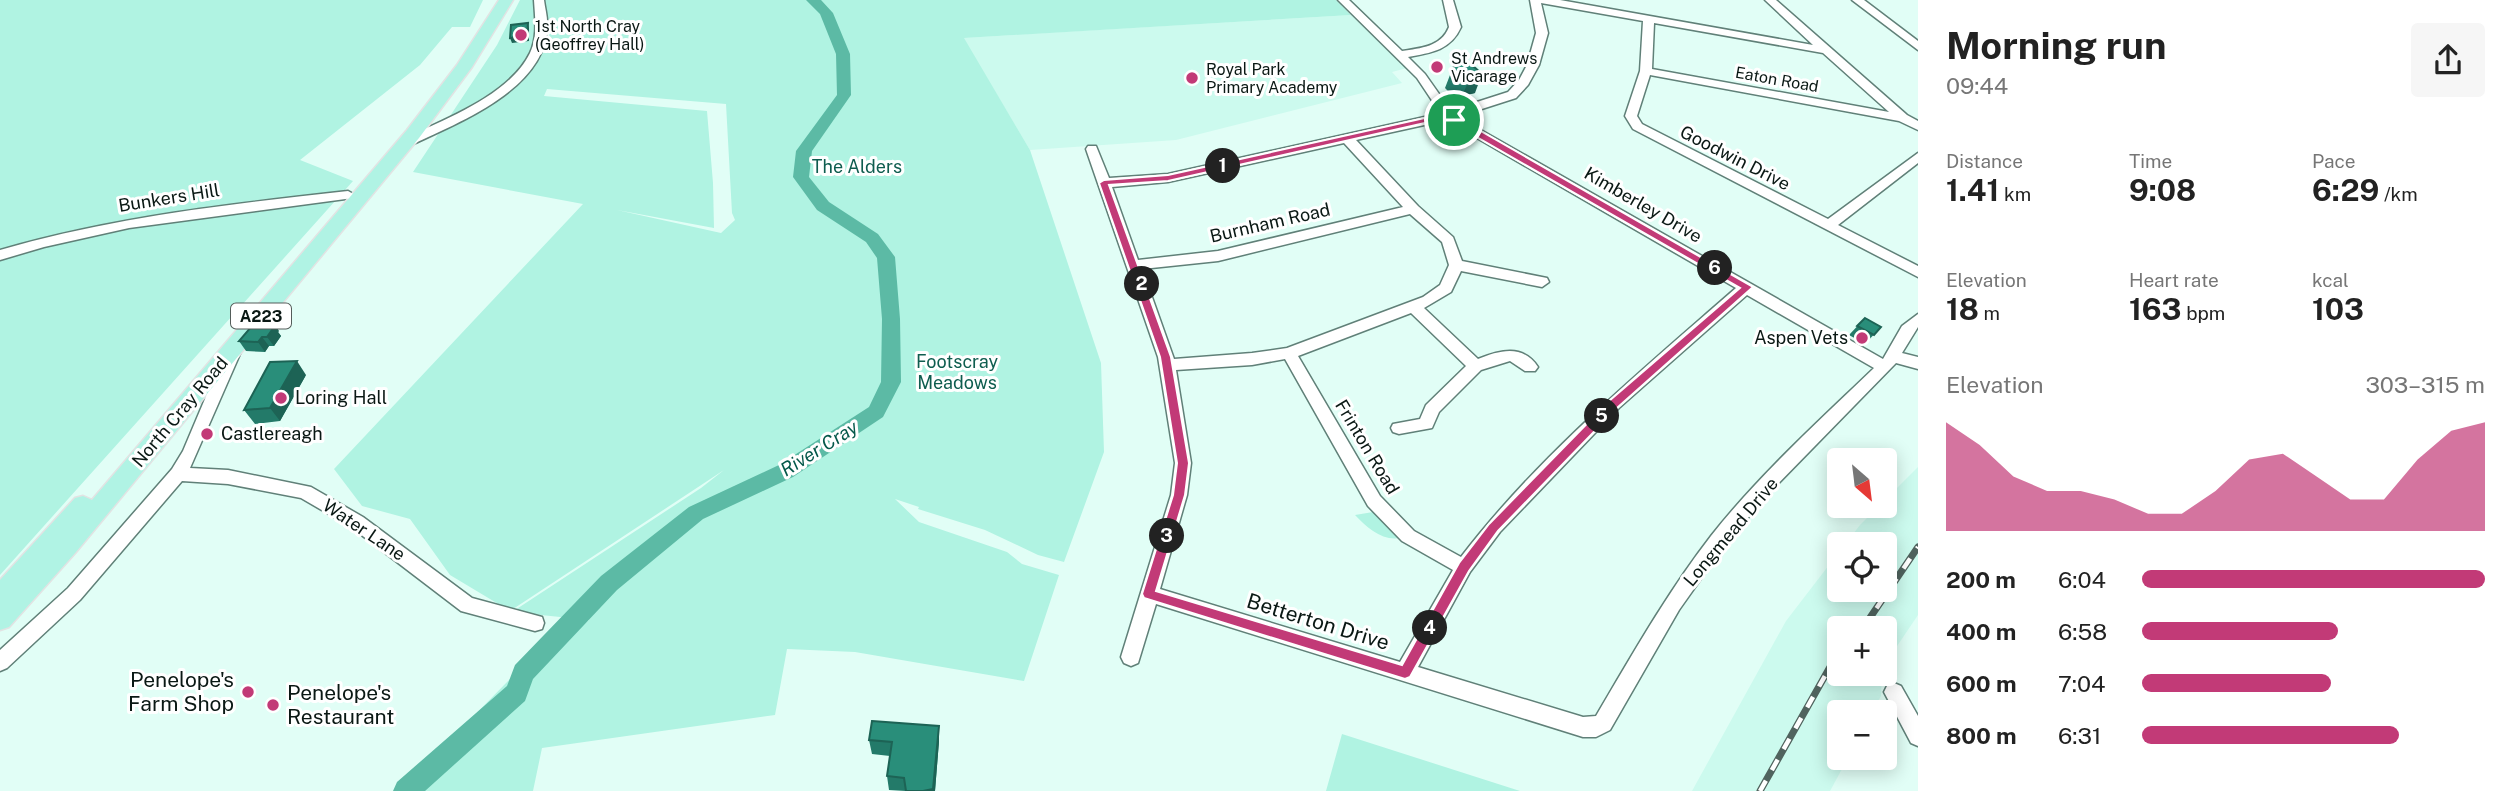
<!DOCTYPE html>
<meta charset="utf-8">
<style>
body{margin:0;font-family:"Public Sans",sans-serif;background:#f6f6f6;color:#222;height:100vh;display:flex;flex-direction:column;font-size:26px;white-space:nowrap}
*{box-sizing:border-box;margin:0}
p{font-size:23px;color:#767676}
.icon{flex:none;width:38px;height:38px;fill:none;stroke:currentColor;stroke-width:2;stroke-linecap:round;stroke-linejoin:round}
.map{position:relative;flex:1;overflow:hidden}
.drawer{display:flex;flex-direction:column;background:#fff;width:595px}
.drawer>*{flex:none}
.needle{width:46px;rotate:152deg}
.controls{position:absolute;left:1827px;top:448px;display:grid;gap:14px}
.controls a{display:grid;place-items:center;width:70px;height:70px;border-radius:7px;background:#fff;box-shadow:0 4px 18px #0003;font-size:35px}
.pin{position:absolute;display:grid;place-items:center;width:60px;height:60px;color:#fff;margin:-30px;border:4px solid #fff;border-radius:50%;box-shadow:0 2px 7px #0007}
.km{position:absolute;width:35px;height:35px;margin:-18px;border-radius:50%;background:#222;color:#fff;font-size:19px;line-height:35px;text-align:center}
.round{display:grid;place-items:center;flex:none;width:74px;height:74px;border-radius:7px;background:#f6f6f6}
.headline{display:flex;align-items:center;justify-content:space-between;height:119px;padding:0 28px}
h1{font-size:38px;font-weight:700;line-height:52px}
.metrics{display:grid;grid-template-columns:repeat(3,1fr);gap:10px;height:119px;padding:7px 28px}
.metrics div{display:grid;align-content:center}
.metrics b{font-size:30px;font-weight:700}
.metrics small{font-size:19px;font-weight:400}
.metrics p{font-size:19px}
.chart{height:196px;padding:14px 28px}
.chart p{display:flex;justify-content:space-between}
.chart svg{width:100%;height:126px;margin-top:7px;fill:#c23a77;opacity:.7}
ul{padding:0 28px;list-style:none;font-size:23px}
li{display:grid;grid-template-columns:112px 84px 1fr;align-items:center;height:52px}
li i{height:18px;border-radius:9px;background:#c23a77}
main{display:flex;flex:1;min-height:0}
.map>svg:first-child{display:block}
.built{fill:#ccfaee}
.green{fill:#b0f3e2;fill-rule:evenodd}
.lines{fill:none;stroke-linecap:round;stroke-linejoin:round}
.river{fill:#5cbaa5;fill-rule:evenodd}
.minor-casing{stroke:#608078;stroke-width:3}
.major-casing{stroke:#e2e3e3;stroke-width:3}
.minor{fill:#fff;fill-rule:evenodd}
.major{fill:#b0f3e4;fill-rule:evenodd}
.rail-casing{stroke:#50635e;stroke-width:7}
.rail{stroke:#fff;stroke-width:4.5;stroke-dasharray:12;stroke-linecap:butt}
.wall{fill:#237a69}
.shaded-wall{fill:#1d6355}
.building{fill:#298e7a;stroke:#1d6355;stroke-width:2}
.route{fill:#c23a77;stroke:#fff;stroke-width:2;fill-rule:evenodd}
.poi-dot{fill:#c23a77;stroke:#fff;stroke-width:2.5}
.labels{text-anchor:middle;stroke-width:6;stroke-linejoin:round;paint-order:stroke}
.far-poi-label{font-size:16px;fill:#0a1814;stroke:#fff;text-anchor:start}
.far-street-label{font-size:16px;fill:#0a1814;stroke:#fff}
.shield{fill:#fff;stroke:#545d5a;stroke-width:2}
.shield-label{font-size:16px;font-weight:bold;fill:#0a1814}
.street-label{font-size:18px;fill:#0a1814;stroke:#fff}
.park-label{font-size:18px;fill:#0e5d4f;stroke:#fff}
.poi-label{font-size:18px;fill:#0a1814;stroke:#fff;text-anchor:start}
.water-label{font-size:19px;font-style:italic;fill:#04584a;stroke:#fff}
.near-street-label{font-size:21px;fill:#0a1814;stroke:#fff}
.near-poi-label{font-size:21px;fill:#0a1814;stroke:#fff;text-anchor:end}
</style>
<main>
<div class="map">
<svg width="1918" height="791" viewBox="0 0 1918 791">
<rect width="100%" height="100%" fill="#e1fef6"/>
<!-- built -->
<path class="built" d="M1351,15L1407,68L1392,72L1402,83L1176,140L1030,150L963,38Z
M1918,467V615L1885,664V628H1839V674H1882L1881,696L1872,712H1839V758H1848L1830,791H1692L1786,621L1839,552V590H1885V544H1845L1860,525L1879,506H1885V500Z"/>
<!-- green -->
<path class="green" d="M0,0H483L470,27H452L420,65L300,160L353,181L0,575Z
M520,0H535L538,14L535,19L538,22L534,48L545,50L549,46L550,22L555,20L547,19L545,0H1336L1351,15L964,38L1030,150L1101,363L1104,452L1064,562L1038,555L985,530L918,509L919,507L895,499L919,522L1007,552L1022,564L1059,575L1024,681L855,652L787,649L775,715L542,748L533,791H400L560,628L561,642L589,620L512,612L701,488L724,470L510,611L450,575L410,519L362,506L334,469L583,204L413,172L497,45ZM547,89L726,104L732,213L735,220L721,233L617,210L714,228L713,183L707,111L544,96Z
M1373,512L1400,538C1382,541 1367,528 1355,515Z
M1342,734L1520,791H1326Z"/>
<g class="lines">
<!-- river -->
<path class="river" d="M806,0H821L833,13L850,54L851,95L812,151L809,177L829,202L878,234L895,257L900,319L901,382L883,417L793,477L703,519L617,590L533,679L525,701L425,791H393L397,782L507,686L515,665L601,576L689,507L779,465L869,407L881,382L882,319L877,258L866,242L817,210L793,177L796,151L837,95L836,54L820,14Z"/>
<defs>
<path id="minor" d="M534,0H544C545,9 548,18 547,27C546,89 458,123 411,145H403V139C443,120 509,96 530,53C538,36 535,18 534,0Z
M1338,0H1349L1402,51C1421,48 1441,47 1449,27L1443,0H1453L1461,27C1451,50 1431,53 1408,57L1425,74L1449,108L1447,111H1439L1417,78Z
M1530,0H1560L1813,45L1765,0H1776L1907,115L1918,121V130L1899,121L1650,75L1637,116L1642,124L1828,219L1918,153V163L1838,225L1918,266V277L1633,129L1625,116L1640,71L1643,21L1541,3L1548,33L1539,65L1528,85L1516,98L1460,116H1452V110L1508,92L1519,80L1527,65L1536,33ZM1654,23L1823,53L1889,112L1652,69Z
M1852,0H1864L1918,41V50Z
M1438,114L1458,117L1883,359L1902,326L1918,314V327L1902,353L1918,357V369L1896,363L1769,493L1725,545L1679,610L1610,730L1596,737H1583L1156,604L1138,663L1131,666L1124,663L1121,657L1171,495L1175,463L1158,357L1086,149L1088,146H1096L1109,178L1168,174ZM1438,122L1451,123L1736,288C1640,372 1539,455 1461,557L1414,531L1380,496L1298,356L1411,313L1466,366L1426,405L1420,419L1393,424L1391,428L1393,432L1399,434L1432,428L1439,412L1481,370L1510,361L1525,371H1535L1538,367C1523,344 1500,350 1478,359L1424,308L1451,292L1461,271L1542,287L1549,282L1547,278L1462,261L1453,237L1418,206L1356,140ZM1344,143L1403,207L1218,251L1138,260L1112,187L1168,182ZM1410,214L1442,242L1449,265L1440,285L1423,297L1287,348L1252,353L1174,359L1142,269L1218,261ZM1747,295L1874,368C1818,422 1759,475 1711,536C1667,593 1632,655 1596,716L1583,717L1418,667L1470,572L1500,532L1619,408ZM1285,359L1368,506L1402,541L1453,570L1400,662L1160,589L1187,495L1191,463L1176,370L1252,365Z
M348,191L355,195L353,198L129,228L44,247L0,260V250C114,217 230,204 348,191Z
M232,348L240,354L190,468L228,470L311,487L363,517L472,598L542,617L544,623L542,629L535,631L461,611L351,527L301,498L228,484L182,481L80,600L7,668L0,671V650L68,588L172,469L183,451L224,354Z
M1894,683L1901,686L1918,716V746L1911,743L1884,692L1887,686Z"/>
<path id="major" d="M499,0H513L472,67L419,138L76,552L9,627L0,630V580L75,498L83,496L92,500L407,130L457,65Z"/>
</defs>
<!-- minor casing -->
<use href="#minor" class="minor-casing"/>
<!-- major casing -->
<use href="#major" class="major-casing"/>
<!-- minor -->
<use href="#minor" class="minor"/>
<!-- major -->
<use href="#major" class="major"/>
<defs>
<path id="rail" d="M1863,628L1918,547
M1760,791L1839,651"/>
</defs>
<!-- rail casing -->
<use href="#rail" class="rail-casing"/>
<!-- rail -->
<use href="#rail" class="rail"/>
</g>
<!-- wall -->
<path class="wall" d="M1455,62L1472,65L1475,93L1462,96L1451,94L1445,88Z
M1865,318L1881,327L1865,344L1849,335Z
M279,331L278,332L281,336L274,346H269L265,352L246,351L239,341Z
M306,375L280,421L255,424L244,410Z
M939,726V741L935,791H906L889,790L887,776L890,756L872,754L869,740Z"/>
<!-- shaded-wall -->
<path class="shaded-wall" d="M528,23L529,28V41L512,43L510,38Z
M1482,74L1475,93L1462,96L1470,78Z
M273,321L279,331L278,332L281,336L274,346L267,337L269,326Z
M262,337L269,346L265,352L258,342Z
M297,361L306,375L280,421L270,408Z
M939,726V741L935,791H923Z"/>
<!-- building -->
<path class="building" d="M528,23L527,36L510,38L511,25Z
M1455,62L1472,65L1482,74L1470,78L1459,75L1453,70Z
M1865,318L1881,327L1874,335L1857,326Z
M257,320L273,321L269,326L274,327L267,337H262L258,342L239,341Z
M297,361L270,408L244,410L270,362Z
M872,721L939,726L933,789L923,791H906L904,778L887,776L892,742L869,740Z"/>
<!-- route -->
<path class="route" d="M1438,115L1458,118L1753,287L1617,408L1498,531L1469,571L1410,677L1405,679L1144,598L1142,594L1173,495L1177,463L1160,357L1099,183L1104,180L1168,175ZM1438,120L1452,123L1740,288L1609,401L1489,524L1459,563L1402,665L1156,591L1185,495L1189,463L1171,357L1109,185L1168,181Z"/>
<!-- markers -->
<g class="poi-dot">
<circle cx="521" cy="35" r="7"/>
<circle cx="1437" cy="67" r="7"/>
<circle cx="1192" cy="78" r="7"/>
<circle cx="1862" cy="338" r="7"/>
<circle cx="281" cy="398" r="7"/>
<circle cx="207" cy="434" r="7"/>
<circle cx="248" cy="692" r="7"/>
<circle cx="273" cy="705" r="7"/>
</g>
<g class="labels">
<!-- far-poi labels -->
<g class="far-poi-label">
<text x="535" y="32">1st North Cray<tspan x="535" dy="18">(Geoffrey Hall)</tspan></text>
<text x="1451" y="64">St Andrews<tspan x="1451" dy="18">Vicarage</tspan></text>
<text x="1206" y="75">Royal Park<tspan x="1206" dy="18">Primary Academy</tspan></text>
</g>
<!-- far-street labels -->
<g class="far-street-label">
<text transform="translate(1777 79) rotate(10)" y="6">Eaton Road</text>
</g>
<!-- shield labels -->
<rect class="shield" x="231" y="303.5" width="60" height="25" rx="5"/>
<g class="shield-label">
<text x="261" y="322">A223</text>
</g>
<!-- street labels -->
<g class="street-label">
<text transform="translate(1735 158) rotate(27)" y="6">Goodwin Drive</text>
<text transform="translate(169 198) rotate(-9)" y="6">Bunkers Hill</text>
<text transform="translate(1643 205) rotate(30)" y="6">Kimberley Drive</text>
<text transform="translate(1270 223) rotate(-13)" y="6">Burnham Road</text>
<text transform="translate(180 412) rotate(-50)" y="6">North Cray Road</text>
<text transform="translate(1367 447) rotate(59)" y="6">Frinton Road</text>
<text transform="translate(364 530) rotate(34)" y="6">Water Lane</text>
<text transform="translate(1731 532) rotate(-50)" y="6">Longmead Drive</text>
</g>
<!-- park labels -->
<g class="park-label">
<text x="857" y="173">The Alders</text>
<text x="957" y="368">Footscray<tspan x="957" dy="21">Meadows</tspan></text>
</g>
<!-- poi labels -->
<g class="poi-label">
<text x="1848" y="344" text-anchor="end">Aspen Vets</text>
<text x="295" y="404">Loring Hall</text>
<text x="221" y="440">Castlereagh</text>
</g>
<!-- water labels -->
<g class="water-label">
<text transform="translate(819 448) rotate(-32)" y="7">River Cray</text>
</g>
<!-- near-street labels -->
<g class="near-street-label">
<text transform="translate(1318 622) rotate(17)" y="7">Betterton Drive</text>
</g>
<!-- near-poi labels -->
<g class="near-poi-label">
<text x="234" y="687">Penelope's<tspan x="234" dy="24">Farm Shop</tspan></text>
<text x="287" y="700" text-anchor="start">Penelope's<tspan x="287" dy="24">Restaurant</tspan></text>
</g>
</g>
</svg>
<div class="controls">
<a><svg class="needle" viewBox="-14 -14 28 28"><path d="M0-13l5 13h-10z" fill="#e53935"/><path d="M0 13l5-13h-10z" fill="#767676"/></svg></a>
<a><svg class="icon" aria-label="locate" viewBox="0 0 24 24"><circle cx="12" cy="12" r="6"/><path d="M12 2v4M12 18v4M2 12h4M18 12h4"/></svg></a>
<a>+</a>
<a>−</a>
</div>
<div class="pin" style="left:1454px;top:120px;background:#1e9e55"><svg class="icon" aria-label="arrive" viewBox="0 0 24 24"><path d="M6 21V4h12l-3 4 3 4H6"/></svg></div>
<b class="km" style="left:1223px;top:166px">1</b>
<b class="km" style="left:1142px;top:284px">2</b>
<b class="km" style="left:1167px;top:536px">3</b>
<b class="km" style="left:1430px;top:628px">4</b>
<b class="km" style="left:1602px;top:416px">5</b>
<b class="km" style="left:1715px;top:268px">6</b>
</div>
<section class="drawer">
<div class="headline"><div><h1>Morning run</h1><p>09:44</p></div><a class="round"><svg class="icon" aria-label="share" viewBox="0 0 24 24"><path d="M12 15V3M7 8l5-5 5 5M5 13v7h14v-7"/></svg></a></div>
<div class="metrics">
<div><p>Distance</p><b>1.41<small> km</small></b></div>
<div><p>Time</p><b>9:08</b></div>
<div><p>Pace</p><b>6:29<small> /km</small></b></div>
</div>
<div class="metrics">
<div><p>Elevation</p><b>18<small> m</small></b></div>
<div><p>Heart rate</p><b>163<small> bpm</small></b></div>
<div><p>kcal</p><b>103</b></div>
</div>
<div class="chart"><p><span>Elevation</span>303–315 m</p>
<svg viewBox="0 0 160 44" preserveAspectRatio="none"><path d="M0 44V6L10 14L20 25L30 30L40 30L50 33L60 38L70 38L80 30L90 19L100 17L110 25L120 33L130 33L140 19L150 9L160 6V44z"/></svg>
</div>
<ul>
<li><b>200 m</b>6:04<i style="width:100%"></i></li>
<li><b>400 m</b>6:58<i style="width:57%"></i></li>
<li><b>600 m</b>7:04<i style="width:55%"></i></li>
<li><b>800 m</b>6:31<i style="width:75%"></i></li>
</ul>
</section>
</main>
